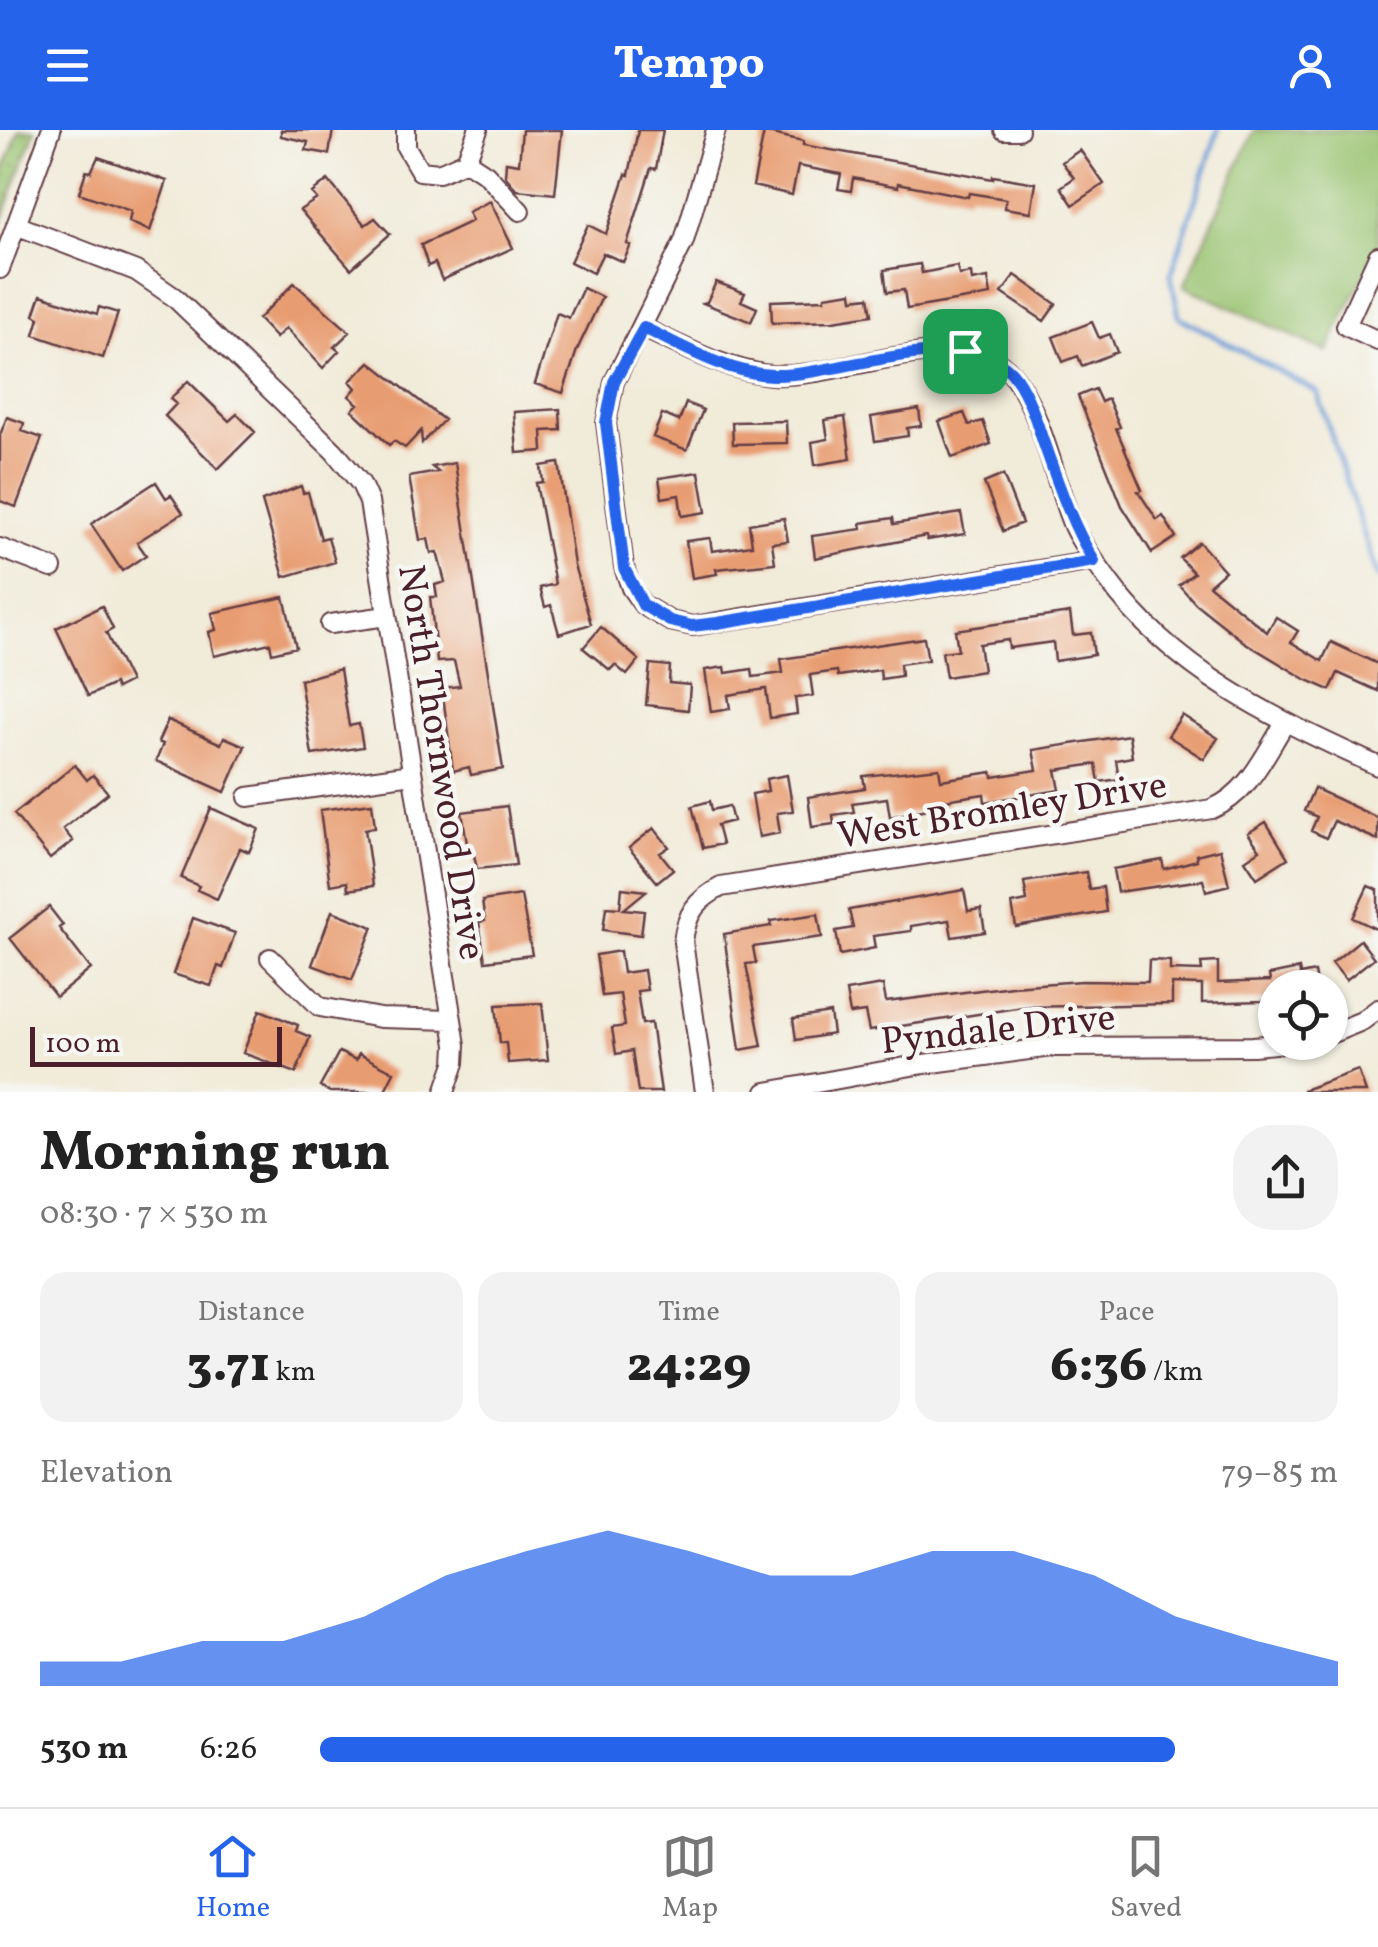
<!DOCTYPE html>
<meta charset="utf-8">
<style>
body{margin:0;font-family:Vollkorn,serif;background:#f2f2f2;color:#222;height:100vh;display:flex;flex-direction:column;font-size:38px;white-space:nowrap}
*{box-sizing:border-box;margin:0}
p{font-size:32px;color:#767676}
.icon{flex:none;width:55px;height:55px;fill:none;stroke:currentColor;stroke-width:2;stroke-linecap:round;stroke-linejoin:round}
.map{position:relative;height:962px;overflow:hidden}
.panel{display:flex;flex-direction:column;background:#fff;flex:1}
.panel>*{flex:none}
.tools{position:absolute;left:1258px;top:840px;display:grid;gap:20px}
.tools a{display:grid;place-items:center;width:90px;height:90px;border-radius:50%;background:#fff;box-shadow:0 2px 8px #0004;font-size:50px}
.scale{position:absolute;left:30px;bottom:25px;width:252px;box-sizing:border-box;padding-left:10px;border:5px solid #4a1f2b;border-top:0;font-size:28px;line-height:35px;white-space:nowrap;color:#4a1f2b;-webkit-text-stroke:8px #f6f6f2;paint-order:stroke}
.pin{position:absolute;display:grid;place-items:center;width:85px;height:85px;color:#fff;margin:-42px;border-radius:20px;box-shadow:0 5px 15px #0006}
.round{display:grid;place-items:center;flex:none;width:105px;height:105px;border-radius:40px;background:#f2f2f2}
.summary{display:flex;align-items:center;justify-content:space-between;height:170px;padding:0 40px}
h1{font-size:55px;font-weight:800;line-height:75px}
.metrics{display:grid;grid-template-columns:repeat(3,1fr);gap:15px;height:170px;padding:10px 40px}
.metrics div{display:grid;align-content:center;border-radius:25px;background:#f2f2f2;text-align:center}
.metrics b{font-size:50px;font-weight:800}
.metrics small{font-size:28px;font-weight:400}
.metrics p{font-size:28px}
.chart{height:280px;padding:20px 40px}
.chart p{display:flex;justify-content:space-between}
.chart svg{width:100%;height:180px;margin-top:10px;fill:#2563eb;opacity:.7}
ul{padding:0 40px;list-style:none;font-size:32px}
li{display:grid;grid-template-columns:160px 120px 1fr;align-items:center;height:75px}
li i{height:25px;border-radius:12px;background:#2563eb}
header{display:flex;justify-content:space-between;align-items:center;height:130px;padding:0 40px;background:#2563eb;color:#fff;font-size:45px;font-weight:800}
.dock{display:flex;justify-content:space-around;align-items:center;height:140px;border-top:2px solid #e0e0e0;background:#fff;font-size:28px;color:#767676}
.dock a{display:grid;justify-items:center;gap:5px}
.dock .active{color:#2563eb}
.map>svg:first-child{display:block}
.green{fill:url(#green-dots);stroke:#72714d;stroke-width:2.5}
.pitch{fill:#99c36f;stroke:#72714d;stroke-width:2.5}
.lines{fill:none;stroke-linecap:round;stroke-linejoin:round}
.stream{stroke:#6e9dd7;stroke-width:5}
.building{fill:#e89c71}
.minor-casing{stroke:#633e45;stroke-width:22}
.minor{stroke:#fff;stroke-width:18}
.route-casing{stroke:#fff;stroke-width:20}
.route{stroke:#2563eb;stroke-width:12}
.labels{text-anchor:middle;stroke-width:9;stroke-linejoin:round;paint-order:stroke}
.street-label{font-size:38px;fill:#4a1f2b;stroke:#f6f6f2}
</style>
<header><svg class="icon" aria-label="menu" viewBox="0 0 24 24"><path d="M4 6h16M4 12h16M4 18h16"/></svg>Tempo<svg class="icon" aria-label="person" viewBox="0 0 24 24"><circle cx="12" cy="8" r="4"/><path d="M4 21q1-7 8-7t8 7"/></svg></header>
<div class="map">
<svg width="1378" height="962" viewBox="0 0 1378 962">
<defs>
<pattern id="green-dots" width="8" height="8" patternUnits="userSpaceOnUse" patternTransform="scale(2.5)"><rect width="8" height="8" fill="#99c36f"/><path d="M2 2h.1M6 6h.1" fill="none" stroke="#85a760" stroke-width="1.8" stroke-linecap="round"/></pattern>
</defs>
<rect width="100%" height="100%" fill="#f6f6f2"/>
<filter id="ink" filterUnits="userSpaceOnUse"><feTurbulence type="fractalNoise" baseFrequency=".01" numOctaves="2"/><feDisplacementMap in="SourceGraphic" scale="20" xChannelSelector="R" yChannelSelector="G"/><feConvolveMatrix kernelMatrix="1 2 1 2 8 2 1 2 1" color-interpolation-filters="sRGB"/></filter>
<filter id="wash" filterUnits="userSpaceOnUse"><feTurbulence type="fractalNoise" baseFrequency=".0048" numOctaves="4" result="noise"/><feDisplacementMap in="SourceGraphic" scale="40" xChannelSelector="R" yChannelSelector="G"/><feGaussianBlur stdDeviation="2.25" result="paint"/><feColorMatrix in="noise" values="0 0 0 0 0 0 0 0 0 0 0 0 0 0 0 0 0 1.4 0 .05"/><feComposite in="paint" operator="in"/></filter>
<g filter="url(#wash)">
<rect width="100%" height="100%" fill="#f1ebd9"/>
<!-- green -->
<path class="green" d="M19,0H35L0,95V50Z"/>
<!-- pitch -->
<path class="pitch" d="M1254,0H1378V115L1327,222L1184,156Z"/>
<g class="lines">
<!-- stream -->
<path class="stream" d="M1218,0L1171,145L1179,187L1317,262L1378,447"/>
</g>
<g id="blocks">
<!-- building -->
<path class="building" d="M281,0H333L329,24L306,20L308,12L281,6Z
M522,0H562L555,64L517,60L505,46L506,32L519,34Z
M638,0H663L656,39L651,38L627,114L631,115L623,132L603,123L593,143L570,132L588,95L606,104L626,44L629,45Z
M764,2L803,11V15L993,49V46L1036,53L1031,82L1004,78L1006,69L969,63L968,67L898,53V57L853,48L851,61L838,59L841,44L798,36L792,65L753,56Z
M1080,20L1104,54L1073,75L1061,57L1074,48L1062,32Z
M98,27L167,51L150,101L129,92L131,81L79,63L86,41L91,42Z
M328,50L365,95L375,88L390,104L351,139L300,80L317,69L312,63Z
M490,71L513,118L442,150L435,133L428,136L421,115L472,91L468,82Z
M920,134L922,143L957,136L959,145L971,143L972,151L988,148L991,165L907,179L904,160L887,162L884,140Z
M1015,145L1056,174L1044,191L1002,163Z
M716,152L745,163L741,171L757,178L751,192L703,173L707,172Z
M294,153L350,202L334,217L339,221L323,238L286,198L276,208L258,189Z
M583,158L602,167L577,220L563,263L535,254L557,183L569,188Z
M852,162L853,169L869,167L872,185L833,191L772,193L771,171L825,169V166Z
M41,165L97,184L99,177L118,183L103,228L34,205L39,188L34,185Z
M1092,192L1099,208L1110,204L1117,222L1082,236L1078,226L1063,232L1053,207Z
M370,232L444,290L422,313L421,301L405,318L394,311L389,315L352,280L358,274L349,266L356,258L350,251Z
M188,251L229,291L237,284L255,302L218,339L165,286L176,274L170,269Z
M1095,259L1101,272L1108,269L1120,297L1116,298L1142,360L1138,361L1157,390L1163,386L1176,407L1152,423L1122,376L1078,266Z
M686,273L703,280L687,320L653,307L662,284L679,291Z
M560,279L561,300L542,301L543,321L517,323L514,282Z
M919,279L921,296L907,298L908,306L875,311L871,287Z
M964,283L969,295L983,291L991,314L952,328L939,291Z
M7,287L24,293L22,301L42,308L16,377L0,371V305Z
M845,287L851,329L815,335L812,312L828,309L825,290Z
M786,291L787,313L733,314L732,292Z
M455,333L503,639L471,645L469,637L453,641L442,558L460,556L454,531L437,532L430,467H437L435,455L445,452L437,422L431,423L428,409L420,410L409,347L438,342L432,337Z
M559,333L574,435L591,494L559,504L551,475L545,477L540,458L555,454L536,353L543,352L541,336Z
M699,342L706,382L682,386L679,365L662,368L659,348Z
M1003,345L1022,393L1003,401L984,353Z
M156,352L166,368L171,365L183,383L137,412L146,425L122,441L91,394Z
M301,356L303,363L308,362L321,409L328,407L335,432L284,447L262,371Z
M961,383L965,404L927,410L926,406L815,428L812,406L862,399L861,393L893,388L894,394Z
M784,388L788,411L772,413L775,433L716,439L717,444L692,448L686,411L710,408L712,421L752,415L749,394Z
M1199,412L1225,441L1209,455L1267,502L1276,487L1298,501L1291,512L1322,531L1331,512L1378,534V561L1338,543L1330,560L1307,550L1244,512L1196,474L1179,455L1194,443L1180,428Z
M284,467L296,517L272,523L270,513L214,526L209,502L216,500L212,483Z
M102,476L113,499L106,503L130,552L116,559L114,554L88,566L56,498Z
M1070,483L1073,505L1091,503L1094,525L1055,531L1053,512L1009,518L1008,510L979,514L983,541L946,547L942,522L958,520L955,500Z
M601,497L639,530L627,545L615,535L610,540L583,518Z
M924,508L928,530L900,534L901,546L881,549L880,540L838,546L837,541L810,545L813,566L795,568L797,584L770,588L766,559L728,565L730,579L711,582L705,540L725,537L726,543L752,539L753,547L783,543L781,529Z
M650,534L670,536L669,553L690,555L688,580L646,575Z
M340,539L349,596L359,594L363,617L312,625L300,550Z
M1182,585L1218,608L1204,629L1168,606Z
M168,590L221,614L224,607L245,616L225,662L156,631L163,614L158,612Z
M1129,605L1132,627L1116,630L1119,649L1099,652L1096,634L1056,640L1060,660L985,672L984,664L945,670L946,675L890,687L887,668L852,673L854,682L833,685L834,694L812,697L808,667L865,658L863,646L939,638L941,650L992,642L993,647L1037,640L1033,620Z
M75,635L87,650L93,645L108,663L63,699L73,711L50,729L14,684Z
M787,645L793,681L777,683L780,703L759,707L752,664L768,661L766,649Z
M1314,658L1378,688V710L1334,691L1326,708L1311,701L1317,687L1304,681Z
M710,671L712,680L729,676L733,691L717,695L722,714L703,718L692,676Z
M372,673L375,697L365,699L373,756L348,760L347,752L330,755L320,680Z
M507,676L516,735L477,739L473,720H468L462,682Z
M211,678L259,699L249,722L240,718L217,769L197,760L199,756L181,748Z
M1266,692L1288,728L1257,748L1245,730L1260,720L1248,703Z
M654,698L669,717L660,723L673,739L657,752L629,718Z
M1220,719L1229,755L1206,761L1203,750L1117,762L1113,739L1162,730L1164,739L1197,730L1196,725Z
M1086,742L1089,759L1103,757L1106,782L1016,797L1012,774L1027,771L1024,752Z
M1368,756L1378,760V800L1353,788Z
M622,758L646,761L624,779L644,781L641,805L603,800L606,777L620,778Z
M964,760L968,781L981,779L985,802L952,807L949,790L911,796V801L873,806L875,818L840,825L836,801L853,798L849,780Z
M521,765L532,825L485,831L479,792L485,791L482,771Z
M49,777L63,795L59,798L91,839L56,867L10,808Z
M332,781L373,797L352,850L312,835Z
M818,784L822,807L753,817L756,833L746,834L762,916L740,920L724,804L771,796V791Z
M193,788L235,803L223,838L218,836L211,856L173,844Z
M1360,810L1374,828L1346,850L1332,833Z
M620,821L623,843L644,840L647,860L637,861L642,894L651,893L661,962H638L632,921L616,924L612,898L625,896L620,864L602,866L596,825Z
M1149,830L1170,831V840L1202,841L1201,833L1218,832V853L1270,851L1269,845L1299,839L1300,845L1315,842L1318,858H1275V869L1262,871L1202,873V855L1172,854V874L1023,877L869,901L865,882L850,884L846,861L883,855L886,872L1012,856L1082,851L1148,852Z
M542,873L548,930L508,933L506,913H500L496,875Z
M260,880L298,895L296,901L310,907L296,943L243,923Z
M830,883L833,904L796,910L793,889Z
M339,922L356,930L359,924L394,942L384,962H330L320,957Z
M1358,940L1366,962H1303V960Z"/>
</g>
</g>
<g filter="url(#ink)">
<use href="#blocks" fill-opacity="0" stroke="#633e45" stroke-width="2.5"/>
<g class="lines">
<defs>
<path id="minor" d="M406,0V17L420,41L439,43L466,31L478,0
M716,0L684,111L614,252L606,293L624,437L631,458L643,475L670,491L693,496L1094,431
M1004,0H1019
M466,31L486,44L520,81
M16,95L136,141L174,167L334,321L361,354L369,372L456,915L455,933L445,962
M1378,126L1346,196L1378,211
M0,139L51,0
M643,198C684,217 725,240 771,245C833,250 949,198 1001,234C1038,260 1055,356 1074,398C1083,416 1096,433 1107,449C1175,543 1276,589 1378,636
M0,418L52,438
M330,494L387,486
M248,667L412,644
M270,828L320,877L380,888L452,890
M1330,904L1362,891L1378,879
M705,962L683,812C686,784 696,770 721,757L1212,679C1249,663 1264,626 1285,593
M766,962L917,935L1052,917L1253,916L1298,912"/>
</defs>
<!-- minor casing -->
<use href="#minor" class="minor-casing"/>
<!-- minor -->
<use href="#minor" class="minor"/>
</g>
</g>
<g class="lines" filter="url(#ink)">
<defs>
<path id="route" d="M644,198C684,217 727,243 772,245C834,248 975,189 1016,248C1029,267 1036,290 1043,311C1058,353 1071,393 1094,431L717,493L692,496L670,491L643,475L624,438L606,293L614,252Z"/>
</defs>
<!-- route casing -->
<use href="#route" class="route-casing"/>
<!-- route -->
<use href="#route" class="route"/>
</g>
<g class="labels">
<!-- street labels -->
<g class="street-label">
<text transform="translate(443 632) rotate(81)" y="13">North Thornwood Drive</text>
<text transform="translate(1002 679) rotate(-9)" y="13">West Bromley Drive</text>
<text transform="translate(998 898) rotate(-6)" y="13">Pyndale Drive</text>
</g>
</g>
</svg>
<div class="tools">
<a><svg class="icon" aria-label="locate" viewBox="0 0 24 24"><circle cx="12" cy="12" r="6"/><path d="M12 2v4M12 18v4M2 12h4M18 12h4"/></svg></a>
</div>
<div class="scale">100 m</div>
<div class="pin" style="left:965px;top:221px;background:#1e9e55"><svg class="icon" aria-label="arrive" viewBox="0 0 24 24"><path d="M6 21V4h12l-3 4 3 4H6"/></svg></div>
</div>
<section class="panel">
<div class="summary"><div><h1>Morning run</h1><p>08:30 · 7 × 530 m</p></div><a class="round"><svg class="icon" aria-label="share" viewBox="0 0 24 24"><path d="M12 15V3M7 8l5-5 5 5M5 13v7h14v-7"/></svg></a></div>
<div class="metrics">
<div><p>Distance</p><b>3.71<small> km</small></b></div>
<div><p>Time</p><b>24:29</b></div>
<div><p>Pace</p><b>6:36<small> /km</small></b></div>
</div>
<div class="chart"><p><span>Elevation</span>79–85 m</p>
<svg viewBox="0 0 160 44" preserveAspectRatio="none"><path d="M0 44V38L10 38L20 33L30 33L40 27L50 17L60 11L70 6L80 11L90 17L100 17L110 11L120 11L130 17L140 27L150 33L160 38V44z"/></svg>
</div>
<ul>
<li><b>530 m</b>6:26<i style="width:84%"></i></li>
</ul>
</section>
<nav class="dock">
<a class="active"><svg class="icon" aria-label="home" viewBox="0 0 24 24"><path d="M3 11l9-7 9 7M6 9v11h12V9"/></svg>Home</a>
<a><svg class="icon" aria-label="map" viewBox="0 0 24 24"><path d="M3 6l6-2 6 2 6-2v14l-6 2-6-2-6 2zM9 4v14M15 6v14"/></svg>Map</a>
<a><svg class="icon" aria-label="saved" viewBox="0 0 24 24"><path d="M7 4h10v16l-5-4-5 4z"/></svg>Saved</a>
</nav>
